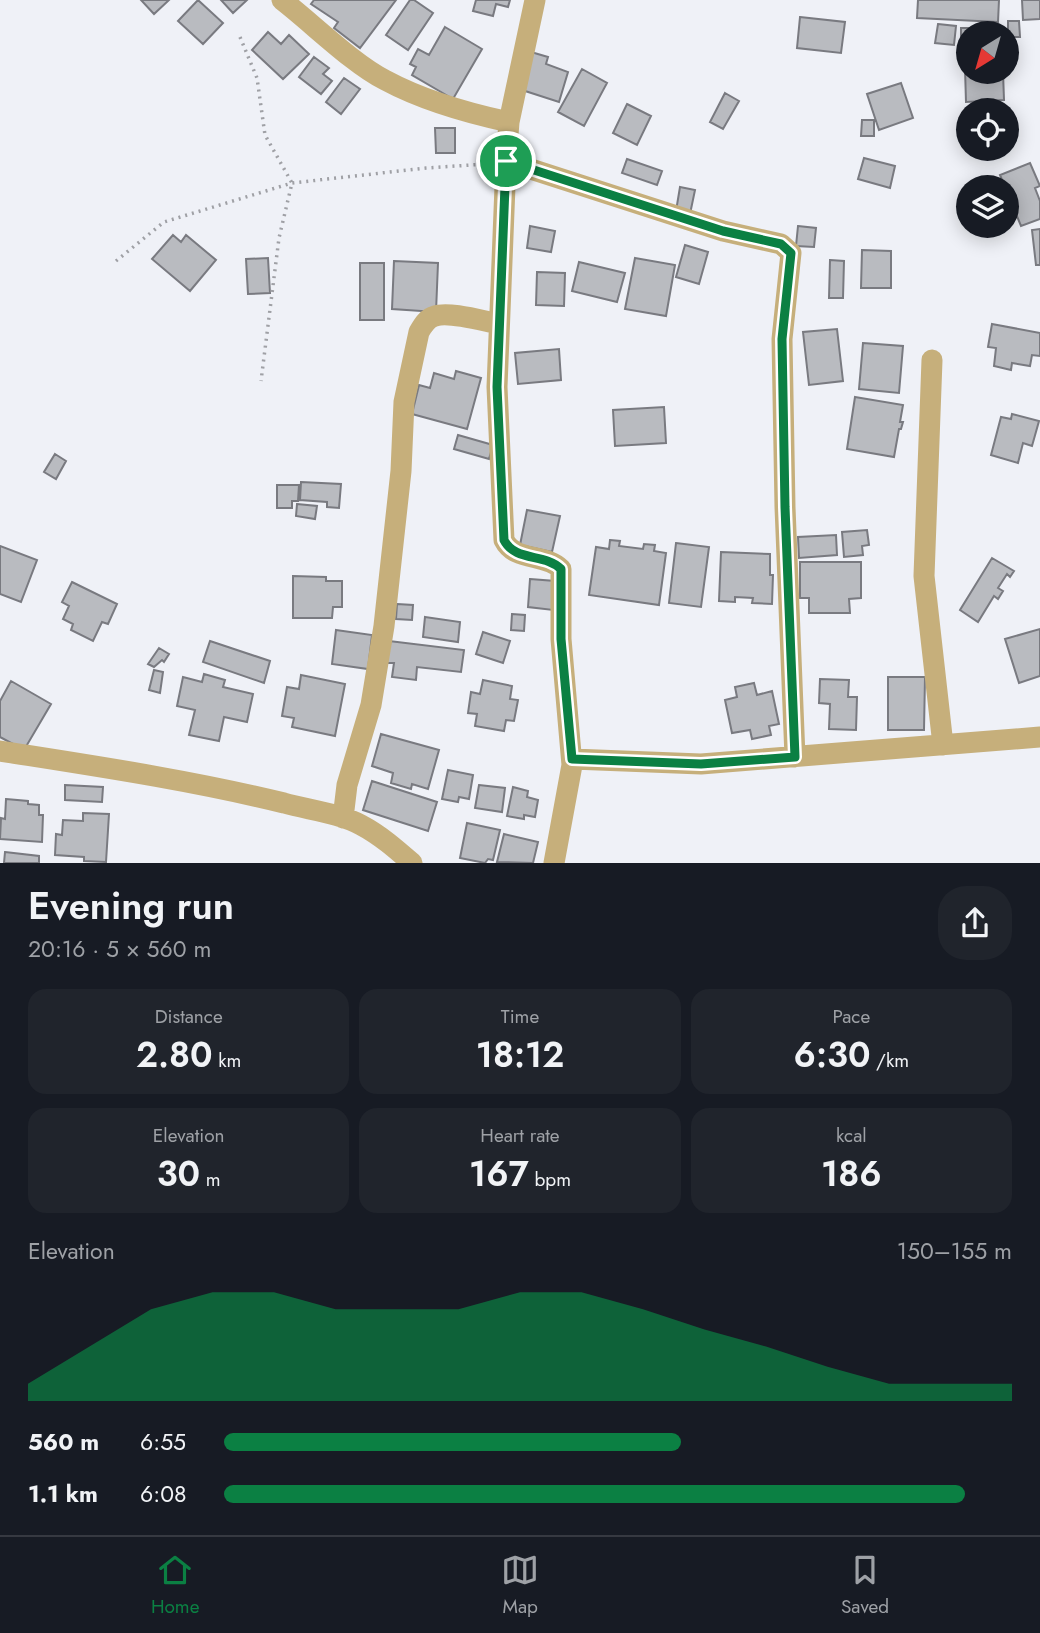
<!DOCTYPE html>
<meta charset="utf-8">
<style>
body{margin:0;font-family:Jost,sans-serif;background:#20242c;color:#f1f3f6;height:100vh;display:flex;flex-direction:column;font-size:26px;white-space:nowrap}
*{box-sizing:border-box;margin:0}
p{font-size:23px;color:#9ea1a6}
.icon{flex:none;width:38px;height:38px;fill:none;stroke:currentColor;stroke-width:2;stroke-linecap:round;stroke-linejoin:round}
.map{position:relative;height:863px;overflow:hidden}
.details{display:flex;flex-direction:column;background:#171b24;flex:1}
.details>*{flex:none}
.needle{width:46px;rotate:217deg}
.controls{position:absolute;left:956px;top:21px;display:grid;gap:14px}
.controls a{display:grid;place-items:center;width:63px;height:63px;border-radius:50%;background:#171b24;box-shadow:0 4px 18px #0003;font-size:35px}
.pin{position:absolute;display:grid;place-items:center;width:60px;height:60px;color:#fff;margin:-30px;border:4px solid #fff;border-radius:50%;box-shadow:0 2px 7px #0007}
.round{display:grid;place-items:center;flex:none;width:74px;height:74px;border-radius:28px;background:#20242c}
.overview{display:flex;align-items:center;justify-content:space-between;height:119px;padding:0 28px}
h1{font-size:38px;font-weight:600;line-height:52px}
.figures{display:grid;grid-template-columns:repeat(3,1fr);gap:10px;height:119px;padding:7px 28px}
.figures div{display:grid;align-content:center;border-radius:18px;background:#20242c;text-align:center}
.figures b{font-size:35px;font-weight:600}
.figures small{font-size:19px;font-weight:400}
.figures p{font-size:19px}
.chart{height:196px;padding:14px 28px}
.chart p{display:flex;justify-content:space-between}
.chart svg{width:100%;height:126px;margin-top:7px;fill:#0b8043;opacity:.7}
ul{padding:0 28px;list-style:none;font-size:23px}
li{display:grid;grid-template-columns:112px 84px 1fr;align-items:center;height:52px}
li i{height:18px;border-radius:9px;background:#0b8043}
.tab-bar{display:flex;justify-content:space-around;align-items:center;height:98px;border-top:2px solid #363941;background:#171b24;font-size:19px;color:#9ea1a6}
.tab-bar a{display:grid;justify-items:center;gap:4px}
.tab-bar .current{color:#0b8043}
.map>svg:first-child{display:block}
.building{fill:#b9bbc0;stroke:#797a80;stroke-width:2}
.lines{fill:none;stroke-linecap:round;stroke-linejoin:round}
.path{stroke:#9fa0a5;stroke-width:3.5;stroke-dasharray:2 5;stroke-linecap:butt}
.minor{stroke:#c6af7b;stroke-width:21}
.route-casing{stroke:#fff;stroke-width:14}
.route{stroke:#0b8043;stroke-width:9}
</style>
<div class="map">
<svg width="1040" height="863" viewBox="0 0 1040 863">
<rect width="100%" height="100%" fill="#eff1f7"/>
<!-- building -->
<path class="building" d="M141,0H169L154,14Z
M198,0L223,23L203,44L178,21Z
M221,0H247L233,13Z
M314,0H396L360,48L334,28L338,22L311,4Z
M410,0H414L433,13L408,50L386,35Z
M476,0H510L508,7L496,4L493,16L473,11Z
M918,0H999L998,22L917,18Z
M1022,0H1040V19L1023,20Z
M800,17L845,22L841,53L797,48Z
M1008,21H1019L1020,37H1008Z
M938,24L956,26L954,45L935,43Z
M445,27L482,49L453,99L412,75L416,67L410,64L418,49L429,55Z
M961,28H1000V33H968V54H961Z
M268,32L281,44L289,35L309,54L283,79L252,50Z
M531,52L548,57L546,64L568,72L559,102L519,89Z
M314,57L329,68L323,74L332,81L321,94L299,77Z
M965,68H968V72H1003L1004,100L966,102Z
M582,69L607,83L584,126L558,112Z
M344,78L360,89L341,114L326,102Z
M901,83L913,118L879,130L867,94Z
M725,93L739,101L723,129L710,122Z
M627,104L651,116L637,145L613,133Z
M862,120H874V136H861Z
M435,128H455V153H436Z
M864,158L895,166L890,188L858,179Z
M627,159L662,171L657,185L622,173Z
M1030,163L1040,186L1035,188L1040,201V219L1021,226L1000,175Z
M680,187L695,190L690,214L676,211Z
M530,226L555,231L551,252L527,248Z
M798,226L816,228L814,247L796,246Z
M1040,229V265H1036L1032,230Z
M173,235L181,242L186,235L216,260L190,291L152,259Z
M685,245L708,252L699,284L676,277Z
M862,250L891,251V288H861Z
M268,258L270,293L248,294L246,259Z
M635,258L675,265L666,316L625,309Z
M830,260L844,261L843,298H829Z
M394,261L438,263L436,312L392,309Z
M579,262L625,273L617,302L572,291Z
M360,263H384V320H360Z
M537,272L565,273L564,306L536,305Z
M992,324L1040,333V356L1032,355L1030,366L1012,363L1011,370L994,366L996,348L988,347Z
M837,329L843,381L809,385L803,332Z
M863,343L903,346L899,393L859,389Z
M559,349L561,380L518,384L515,353Z
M456,371L481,378L467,429L412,414L419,385L430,388L434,373L454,379Z
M855,397L903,405L900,422H903L901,429H899L894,457L847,449Z
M664,407L666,443L615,446L613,410Z
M1012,414L1039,421L1032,446L1023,443L1018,463L991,455L1001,417L1011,419Z
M458,435L493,445L489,459L454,449Z
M55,454L66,461L56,479L44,472Z
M301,482L341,484L339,508L327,507V502L300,500Z
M277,485H299L298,501H292V508H277Z
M297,504L317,506L315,519L296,516Z
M527,510L560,516L552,552L520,545Z
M867,530L869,545L862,546L863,555L844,557L842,532Z
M836,535L837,555L799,558L798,537Z
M610,540L620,541L619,546L643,549L644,544L655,545L654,551L666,553L659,605L589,595L596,547L609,549Z
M676,543L709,547L701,607L669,603Z
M0,546L37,560L21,602L0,594Z
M721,552L770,554V575H773L772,604L752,603L753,598L735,597V602L719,601Z
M992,558L1014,571L1010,577L1007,574L998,588L1003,591L998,599L994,596L978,622L960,610Z
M800,562H861V598L849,599L850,613H809V598H800Z
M293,576L326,577V581H342V607H333L332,618H293Z
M530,579L555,581L553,610L528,607Z
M72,582L117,604L108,624L102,622L93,641L71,630L73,624L63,619L69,606L62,602Z
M397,604L413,605L412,620L396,619Z
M512,614L525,615L524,631L511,630Z
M425,617L460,622L458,642L423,637Z
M1040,629V676L1019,683L1005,639Z
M336,630L372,635L368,669L332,664Z
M483,632L510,641L503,663L476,654Z
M210,641L270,661L264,683L203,662Z
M389,641L464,650L461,672L417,667L416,680L392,677L394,663H386Z
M159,648L169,654L164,662L162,660L154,667L148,664Z
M154,670L163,672L160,693L149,690Z
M204,674L225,680L223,687L253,694L247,722L224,717L219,741L189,735L195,710L177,706L183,677L202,682Z
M301,675L345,684L335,736L292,727L294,718L282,716L287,687L299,689Z
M888,677H925L924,730H888Z
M820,679L849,680L848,697H857L856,730L829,729L830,704L819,703Z
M483,680L512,686L510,699L518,700L514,721L506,720L504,731L475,726L477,714L468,713L471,692L480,694Z
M11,681L51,704L24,750L0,737V701Z
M754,683L757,695L772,691L779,724L769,726L771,735L752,739L750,730L732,733L725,700L737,697L735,687Z
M381,734L439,750L428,789L412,784L411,789L391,783L393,773L372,766Z
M448,770L473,775L469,799L459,797L458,802L442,799Z
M372,781L437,802L428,831L363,810Z
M65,785L103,787L102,802L65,800Z
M479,785L505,788L502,812L475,808Z
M513,787L528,791L527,797L538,800L535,817L524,815V819L507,816Z
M6,799L28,801V804L39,805V815H43L42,842L0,839L1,818L5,819Z
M83,813L109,814L106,862L84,861V857L55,855L56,834L62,835L63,820L83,821Z
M467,823L500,830L493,860L488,859L485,863L460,858Z
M504,834L538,842L533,863L497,862Z
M5,852L39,856V863H4Z"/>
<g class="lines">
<!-- path -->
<path class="path" d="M240,37L257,78L265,135L292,183L279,238L261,381
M116,261L164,222L292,183L426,168L486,164"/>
<!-- minor -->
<path class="minor" d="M282,0C313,24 352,63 385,80C424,101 467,113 509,122L506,161L497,387L504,540C515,562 545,553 561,569V639L572,765L554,863
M509,122L535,0
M506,161L723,231L781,244L791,253L782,339L785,507L795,757
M932,360L924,576L943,745
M0,751C95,766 190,780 284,803C309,810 339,813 361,825C380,835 396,849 412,863
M572,759L701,764L1040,737
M343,818L347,785L371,705L384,626L401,471L404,402L419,332C423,325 427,318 435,316C449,311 483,321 499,324"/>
</g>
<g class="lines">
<defs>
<path id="route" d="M506,161L723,231L781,244L791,253L782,339L785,507L795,757L701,764L572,759L561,639V569C545,553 515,562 504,540L497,387Z"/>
</defs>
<!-- route casing -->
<use href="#route" class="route-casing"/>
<!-- route -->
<use href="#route" class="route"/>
</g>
</svg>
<div class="controls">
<a><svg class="needle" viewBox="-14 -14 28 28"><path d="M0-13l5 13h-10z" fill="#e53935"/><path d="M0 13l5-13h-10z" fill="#9ea1a6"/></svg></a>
<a><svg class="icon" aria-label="locate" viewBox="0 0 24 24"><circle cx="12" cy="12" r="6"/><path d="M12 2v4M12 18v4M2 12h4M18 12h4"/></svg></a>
<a><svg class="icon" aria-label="layers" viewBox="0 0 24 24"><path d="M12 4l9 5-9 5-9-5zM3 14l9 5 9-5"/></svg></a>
</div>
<div class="pin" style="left:506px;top:161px;background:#1e9e55"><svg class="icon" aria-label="arrive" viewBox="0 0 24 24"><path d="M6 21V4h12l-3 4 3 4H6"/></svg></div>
</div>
<section class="details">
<div class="overview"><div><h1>Evening run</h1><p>20:16 · 5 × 560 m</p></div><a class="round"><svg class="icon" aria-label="share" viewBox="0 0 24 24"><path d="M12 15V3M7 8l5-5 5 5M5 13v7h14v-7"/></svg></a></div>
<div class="figures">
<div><p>Distance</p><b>2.80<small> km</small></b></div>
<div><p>Time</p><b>18:12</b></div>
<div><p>Pace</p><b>6:30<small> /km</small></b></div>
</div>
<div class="figures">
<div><p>Elevation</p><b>30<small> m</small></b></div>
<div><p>Heart rate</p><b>167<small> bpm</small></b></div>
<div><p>kcal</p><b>186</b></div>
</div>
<div class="chart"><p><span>Elevation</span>150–155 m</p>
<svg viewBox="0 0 160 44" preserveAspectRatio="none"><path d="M0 44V38L10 25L20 12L30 6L40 6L50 12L60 12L70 12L80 6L90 6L100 12L110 19L120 25L130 32L140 38L150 38L160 38V44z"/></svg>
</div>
<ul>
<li><b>560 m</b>6:55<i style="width:58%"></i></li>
<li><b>1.1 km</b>6:08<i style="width:94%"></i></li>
</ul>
</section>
<nav class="tab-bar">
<a class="current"><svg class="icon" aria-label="home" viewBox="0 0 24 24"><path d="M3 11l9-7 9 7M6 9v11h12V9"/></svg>Home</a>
<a><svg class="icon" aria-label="map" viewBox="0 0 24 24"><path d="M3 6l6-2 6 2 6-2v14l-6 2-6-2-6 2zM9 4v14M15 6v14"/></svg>Map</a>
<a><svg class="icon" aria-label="saved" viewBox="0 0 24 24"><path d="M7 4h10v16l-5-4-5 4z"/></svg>Saved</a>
</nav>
